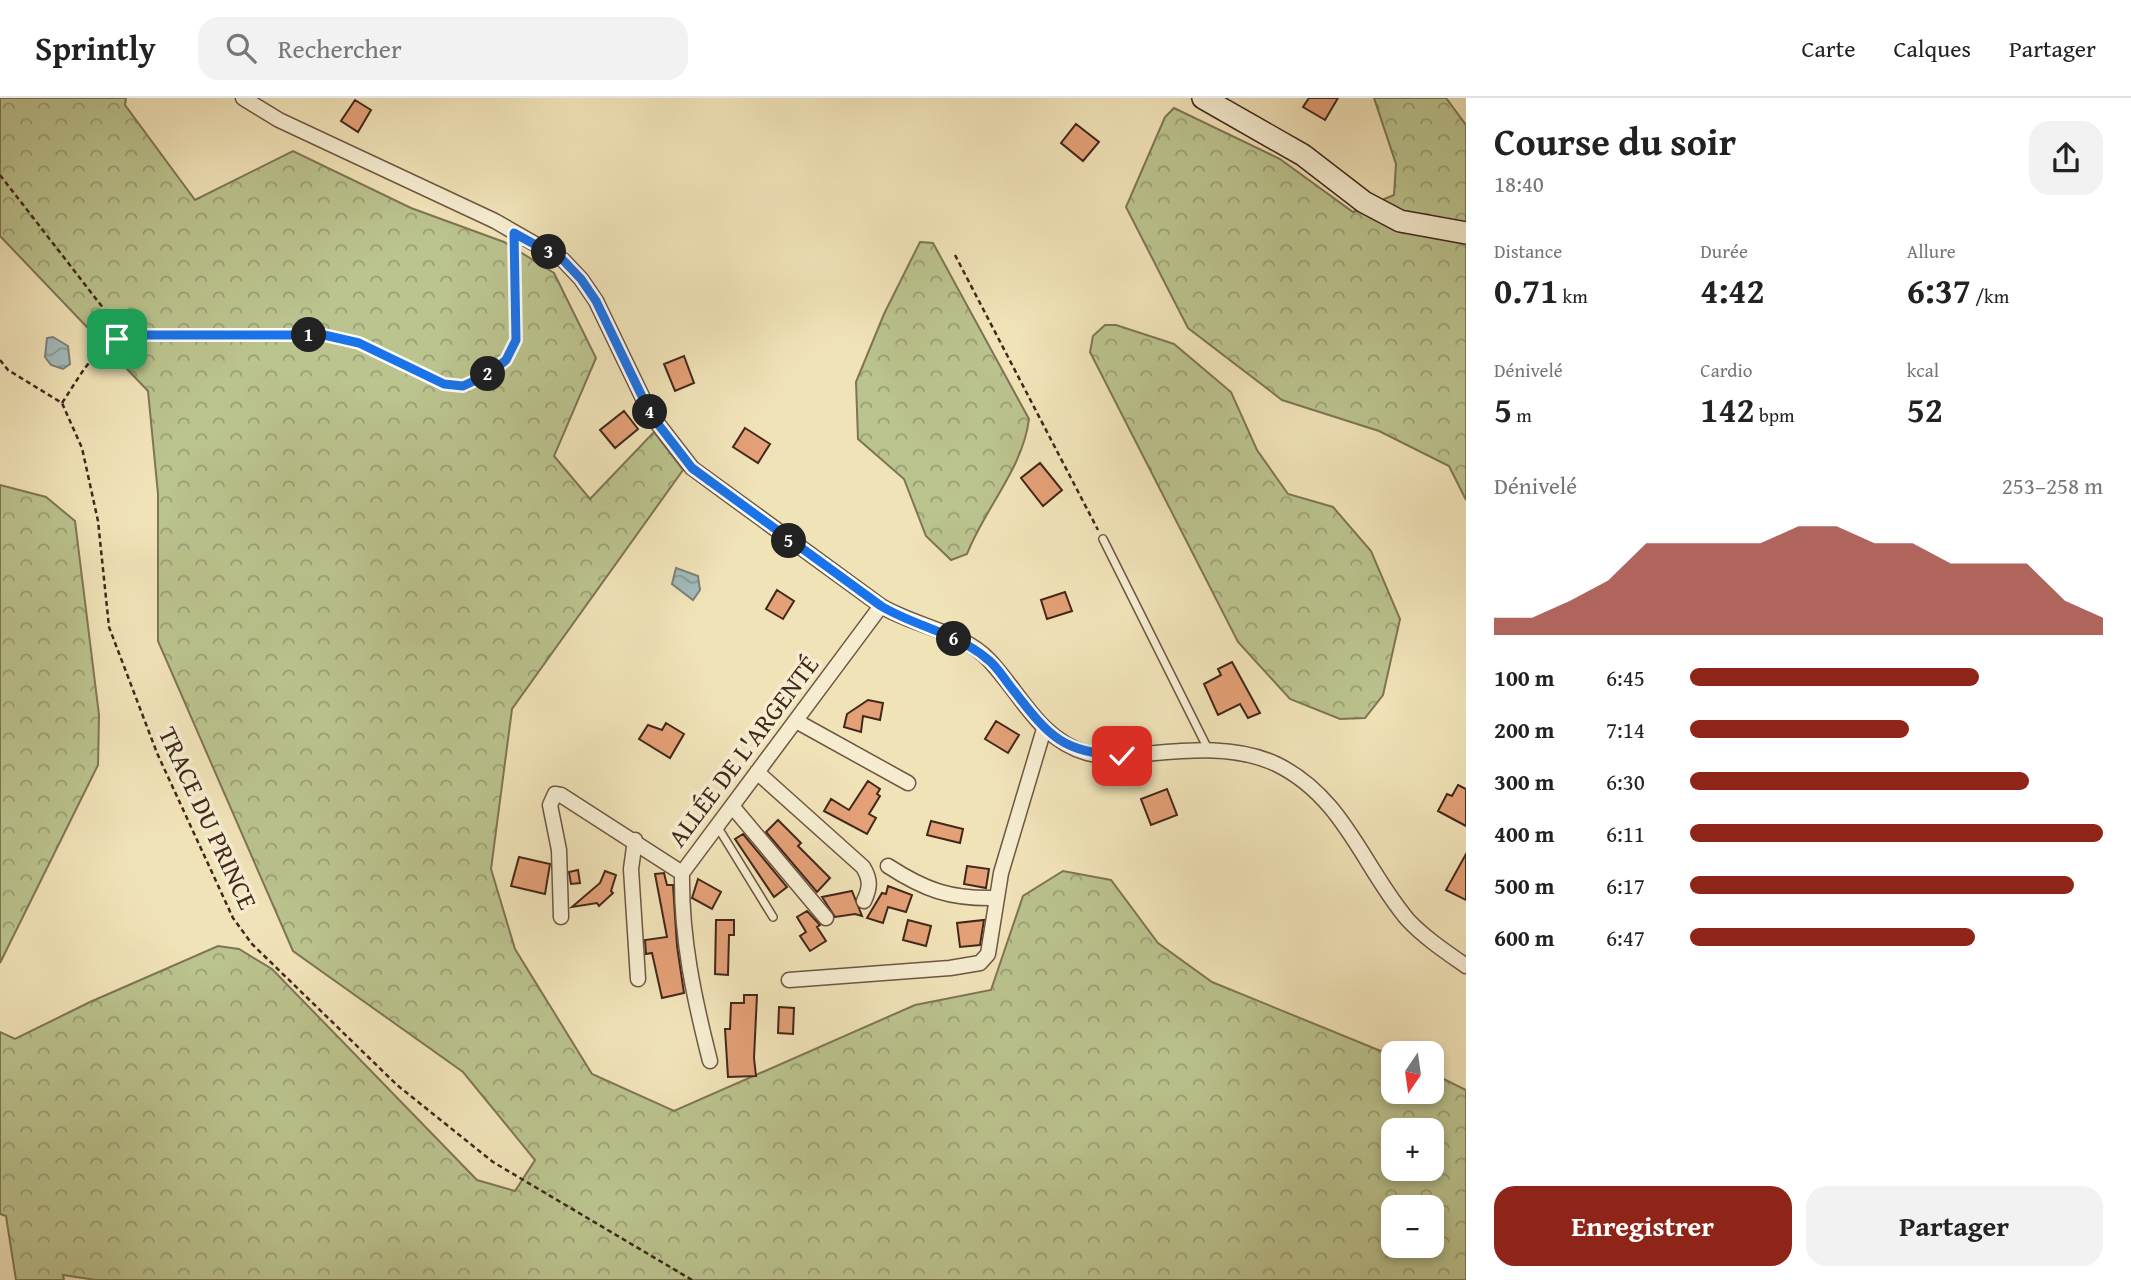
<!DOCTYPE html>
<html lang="fr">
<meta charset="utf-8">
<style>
body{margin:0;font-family:"Gentium Book Plus",serif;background:#f2f2f2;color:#222;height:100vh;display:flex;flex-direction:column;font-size:26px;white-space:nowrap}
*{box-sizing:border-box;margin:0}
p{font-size:23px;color:#767676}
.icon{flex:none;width:38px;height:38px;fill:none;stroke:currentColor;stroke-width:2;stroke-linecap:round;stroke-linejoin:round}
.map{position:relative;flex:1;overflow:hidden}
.panel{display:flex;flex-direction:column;background:#fff;width:665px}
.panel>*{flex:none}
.needle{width:46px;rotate:193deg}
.fabs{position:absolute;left:1381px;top:943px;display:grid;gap:14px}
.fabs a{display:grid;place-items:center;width:63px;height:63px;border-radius:14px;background:#fff;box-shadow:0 4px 10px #0003;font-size:35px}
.pin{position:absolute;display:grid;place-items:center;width:60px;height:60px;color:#fff;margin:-30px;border-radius:14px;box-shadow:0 4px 10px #0006}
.km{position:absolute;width:35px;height:35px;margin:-18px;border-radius:50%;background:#222;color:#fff;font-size:19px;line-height:35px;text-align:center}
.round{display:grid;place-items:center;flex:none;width:74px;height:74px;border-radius:21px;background:#f2f2f2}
.headline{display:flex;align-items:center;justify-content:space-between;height:119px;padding:0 28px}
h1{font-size:38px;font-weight:600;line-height:52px}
.stats{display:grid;grid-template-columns:repeat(3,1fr);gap:10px;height:119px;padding:7px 28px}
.stats div{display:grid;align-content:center}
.stats b{font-size:35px;font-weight:600}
.stats small{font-size:19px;font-weight:400}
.stats p{font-size:19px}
.chart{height:196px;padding:14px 28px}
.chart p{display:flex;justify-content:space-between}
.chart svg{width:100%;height:126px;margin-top:7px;fill:#8f2418;opacity:.7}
.cta{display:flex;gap:14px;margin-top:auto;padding:14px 28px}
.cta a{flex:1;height:80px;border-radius:21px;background:#8f2418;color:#fff;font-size:28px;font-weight:600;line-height:80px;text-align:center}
.cta a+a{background:#f2f2f2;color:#222}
ul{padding:0 28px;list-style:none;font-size:23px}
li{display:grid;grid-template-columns:112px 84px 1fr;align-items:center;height:52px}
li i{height:18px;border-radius:9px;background:#8f2418}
header{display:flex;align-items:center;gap:42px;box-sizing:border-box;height:98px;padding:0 35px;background:#fff;border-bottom:2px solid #e0e0e0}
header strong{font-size:33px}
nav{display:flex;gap:38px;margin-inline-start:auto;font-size:24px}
.search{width:490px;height:63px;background:#f2f2f2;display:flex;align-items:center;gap:18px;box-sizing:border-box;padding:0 24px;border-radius:21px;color:#767676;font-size:26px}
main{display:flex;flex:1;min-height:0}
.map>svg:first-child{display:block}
.forest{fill:url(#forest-crowns);stroke:#7e7554;stroke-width:2;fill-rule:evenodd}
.water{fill:url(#water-waves);stroke:#7c807b;stroke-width:2}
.building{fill:#e4a077;stroke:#42271b;stroke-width:2}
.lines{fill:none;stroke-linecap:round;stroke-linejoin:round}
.lane-casing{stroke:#6e5642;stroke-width:10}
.street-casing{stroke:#6e5642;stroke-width:17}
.secondary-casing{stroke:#42271b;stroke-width:24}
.path{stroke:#42271b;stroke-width:2.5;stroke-dasharray:5 3.5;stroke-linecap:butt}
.lane{stroke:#f6edd1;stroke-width:7}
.street{stroke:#f6edd1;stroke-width:14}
.secondary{stroke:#f6edd1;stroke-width:21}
.route-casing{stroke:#fff;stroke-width:14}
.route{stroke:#1a73e8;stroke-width:9}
.labels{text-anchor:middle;stroke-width:7;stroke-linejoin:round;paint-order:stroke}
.street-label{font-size:26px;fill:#42271b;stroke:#f6edd1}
</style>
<header>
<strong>Sprintly</strong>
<div class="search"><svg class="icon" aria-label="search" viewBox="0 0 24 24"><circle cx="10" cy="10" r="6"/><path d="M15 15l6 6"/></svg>Rechercher</div>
<nav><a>Carte</a><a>Calques</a><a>Partager</a></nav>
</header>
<main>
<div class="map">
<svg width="1466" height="1182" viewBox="0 0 1466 1182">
<defs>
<pattern id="forest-crowns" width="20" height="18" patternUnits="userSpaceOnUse" patternTransform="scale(1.75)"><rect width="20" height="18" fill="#bbc38e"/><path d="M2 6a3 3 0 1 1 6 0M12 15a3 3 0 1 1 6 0" fill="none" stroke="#9a9e73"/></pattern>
<pattern id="water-waves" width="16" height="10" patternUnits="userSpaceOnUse" patternTransform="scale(1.75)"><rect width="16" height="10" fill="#a2bbbb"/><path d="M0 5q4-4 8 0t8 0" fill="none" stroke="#869897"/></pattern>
</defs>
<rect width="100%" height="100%" fill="#f1e3b8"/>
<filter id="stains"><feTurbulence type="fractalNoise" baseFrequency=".00286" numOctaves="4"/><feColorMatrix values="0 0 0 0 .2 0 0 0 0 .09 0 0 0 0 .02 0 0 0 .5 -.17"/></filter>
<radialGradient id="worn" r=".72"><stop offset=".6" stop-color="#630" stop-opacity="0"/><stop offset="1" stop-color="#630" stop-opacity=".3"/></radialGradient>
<!-- forest -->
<path class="forest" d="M0,0H126L125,7L195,102L293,53L411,110L504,144L554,175L596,260L554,358L590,401L654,334L683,372L512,611L491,771L515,851L592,976L674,1013L915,907L991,892L1023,798L1063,773L1111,782L1158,845L1212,884L1393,958V994H1432V975L1466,992V1182H96L63,1177L64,1182H16L6,1118L0,1116V934L15,941L90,904L218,848L239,851L272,871L477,1082L515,1093L535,1062L463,974L293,853L158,543V396L148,293L0,138ZM1393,1032H1432V1071H1393ZM1393,1110H1432V1148H1393Z
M1374,0H1446L1466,27V402L1449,368L1379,333L1282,302L1188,230L1126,109L1165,19L1174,10L1280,61L1353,114L1394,97L1396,66Z
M920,144L933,145L1029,321C1023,370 985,410 967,456L951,462L926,438L904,381L858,341L856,284L884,216Z
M1105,227H1116L1174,246L1231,294L1257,352L1288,396L1333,409L1371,453L1400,521L1383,597L1365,620L1340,621L1290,601L1238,544L1090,254L1093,238Z
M0,387L46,399L75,423L99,617L98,667L0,865Z"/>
<!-- water -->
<path class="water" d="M53,239L68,248L70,266L63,271L51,267L45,259L47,240Z
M676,470L698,478L700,492L693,502L672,486Z"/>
<!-- building -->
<path class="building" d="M1309,0H1338L1325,22L1303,9Z
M355,2L371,12L358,34L341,23Z
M1076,26L1099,44L1083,63L1061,45Z
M684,258L694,285L675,293L664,266Z
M624,313L638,331L615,350L600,332Z
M745,330L770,346L758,365L733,349Z
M1040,365L1062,392L1043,408L1021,380Z
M777,492L794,503L783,521L766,511Z
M1065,494L1072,513L1047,521L1041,502Z
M1232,564L1260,615L1248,620L1240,606L1218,617L1204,586L1221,577L1218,571Z
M868,602L883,605L880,622L863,618L861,634L844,629L847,616Z
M996,623L1019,637L1008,655L985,641Z
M666,625L684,636L670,660L639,641L648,627L662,632Z
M868,683L880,691L877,696L880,698L869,716L876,720L867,736L824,713L831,701L849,712Z
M1458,687L1466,691V728L1438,713L1447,696L1452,698Z
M1167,691L1177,717L1151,727L1141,701Z
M778,722L801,745L798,748L830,780L817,794L766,734Z
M931,723L963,731L960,745L927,737Z
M743,736L787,789L774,799L735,741Z
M1466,756V802L1446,792Z
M519,759L550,766L545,796L511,788Z
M967,768L989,771L986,790L964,786Z
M578,772L580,785L571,786L569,774Z
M605,773L616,777L611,793L613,795L599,808L597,805L572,809L600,785Z
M655,776L664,775L667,787H673L677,848L684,895L662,900L652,855L646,856L645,842L667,839Z
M698,781L721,794L712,811L692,800Z
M888,788L912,797L906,814L888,809L883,825L867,820L882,795L886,796Z
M852,793L862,818L855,816L835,819L822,799Z
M807,813L820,827L817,829L826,843L810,853L800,838L806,834L797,819Z
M716,822H734V837H729L728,877L715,876Z
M908,822L931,828L926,848L903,842Z
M984,822L980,847L960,849L957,825Z
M744,897H757L754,960L756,978L728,979L725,931H730L731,905H744Z
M779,909L794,910L793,936L778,935Z"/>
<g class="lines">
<defs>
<path id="lane" d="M1103,441L1208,651
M717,728L773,819"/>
<path id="street" d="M243,0L279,22L495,123L563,162L581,181L596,203L651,317L692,370L881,508C914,528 963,534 989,562C1021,596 1040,642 1087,655C1106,660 1127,657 1145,656C1189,652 1235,647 1276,666C1344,699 1363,769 1408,822C1425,840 1446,854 1466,868
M796,623L908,685
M757,674L863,769C871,782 870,790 864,803
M732,708L826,820
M635,742L631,771L638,881
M888,768C925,792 950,801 995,800
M561,819L559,752L550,707L555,696L561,697L682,775
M789,882L950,870L980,865L988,856L1001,775L1044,631
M710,963C694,900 681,840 682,775L881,508"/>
<path id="secondary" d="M1203,0L1303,57L1364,104L1400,123L1466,135"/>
</defs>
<!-- lane casing -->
<use href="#lane" class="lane-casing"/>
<!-- street casing -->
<use href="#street" class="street-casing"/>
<!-- secondary casing -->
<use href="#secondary" class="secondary-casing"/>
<!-- path -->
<path class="path" d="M0,77L107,215L138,237
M955,157L1098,432
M0,262L8,272L62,305L82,350L98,423L109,529L157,655L233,820L252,846L397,987L493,1064L692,1182
M62,305C85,271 94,245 138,237H324L359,245L444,286L463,288L489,276L506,262L516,242L514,149"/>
<!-- lane -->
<use href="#lane" class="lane"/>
<!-- street -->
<use href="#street" class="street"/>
<!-- secondary -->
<use href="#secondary" class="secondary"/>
</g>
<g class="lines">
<defs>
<path id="route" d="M117,241L138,237H324L359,245L444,286L463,288L489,276L506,262L516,242L514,135L563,162L581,181L596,203L651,317L692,370L881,508C914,528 956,535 986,560C996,567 1003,579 1010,588C1048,636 1058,654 1122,658"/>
</defs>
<!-- route casing -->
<use href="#route" class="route-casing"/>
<!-- route -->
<use href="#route" class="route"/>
</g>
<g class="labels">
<!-- street labels -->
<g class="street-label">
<text transform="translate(743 653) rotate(-53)" y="9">ALLÉE DE L'ARGENTÉ</text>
<text transform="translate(208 720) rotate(65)" y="9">TRACE DU PRINCE</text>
</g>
</g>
<rect width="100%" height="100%" filter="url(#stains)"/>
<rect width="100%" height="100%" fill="url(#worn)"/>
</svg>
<div class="fabs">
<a><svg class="needle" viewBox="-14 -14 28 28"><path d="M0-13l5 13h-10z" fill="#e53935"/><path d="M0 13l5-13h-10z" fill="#767676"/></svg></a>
<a>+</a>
<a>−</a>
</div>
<div class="pin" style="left:117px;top:241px;background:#1e9e55"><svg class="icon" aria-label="arrive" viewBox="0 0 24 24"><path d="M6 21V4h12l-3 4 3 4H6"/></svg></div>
<div class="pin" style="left:1122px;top:658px;background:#d93025"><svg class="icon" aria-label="check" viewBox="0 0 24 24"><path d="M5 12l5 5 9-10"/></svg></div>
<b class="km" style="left:309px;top:237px">1</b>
<b class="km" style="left:488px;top:276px">2</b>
<b class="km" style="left:549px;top:154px">3</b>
<b class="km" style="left:650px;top:314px">4</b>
<b class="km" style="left:789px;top:443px">5</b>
<b class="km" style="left:954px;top:541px">6</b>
</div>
<section class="panel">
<div class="headline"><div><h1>Course du soir</h1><p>18:40</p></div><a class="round"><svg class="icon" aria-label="share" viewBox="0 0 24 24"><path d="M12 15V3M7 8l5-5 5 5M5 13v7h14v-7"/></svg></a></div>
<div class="stats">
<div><p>Distance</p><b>0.71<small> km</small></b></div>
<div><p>Durée</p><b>4:42</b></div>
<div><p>Allure</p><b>6:37<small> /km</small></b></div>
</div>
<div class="stats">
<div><p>Dénivelé</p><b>5<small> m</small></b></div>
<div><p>Cardio</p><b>142<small> bpm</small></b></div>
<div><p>kcal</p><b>52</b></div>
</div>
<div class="chart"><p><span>Dénivelé</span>253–258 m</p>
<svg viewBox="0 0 160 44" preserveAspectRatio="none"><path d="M0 44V38L10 38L20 32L30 25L40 12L50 12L60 12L70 12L80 6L90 6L100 12L110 12L120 19L130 19L140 19L150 32L160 38V44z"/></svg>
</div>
<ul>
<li><b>100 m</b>6:45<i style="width:70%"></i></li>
<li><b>200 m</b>7:14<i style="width:53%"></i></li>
<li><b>300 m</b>6:30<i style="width:82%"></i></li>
<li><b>400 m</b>6:11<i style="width:100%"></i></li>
<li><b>500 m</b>6:17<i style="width:93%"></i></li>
<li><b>600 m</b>6:47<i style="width:69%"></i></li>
</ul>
<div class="cta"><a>Enregistrer</a><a>Partager</a></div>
</section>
</main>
